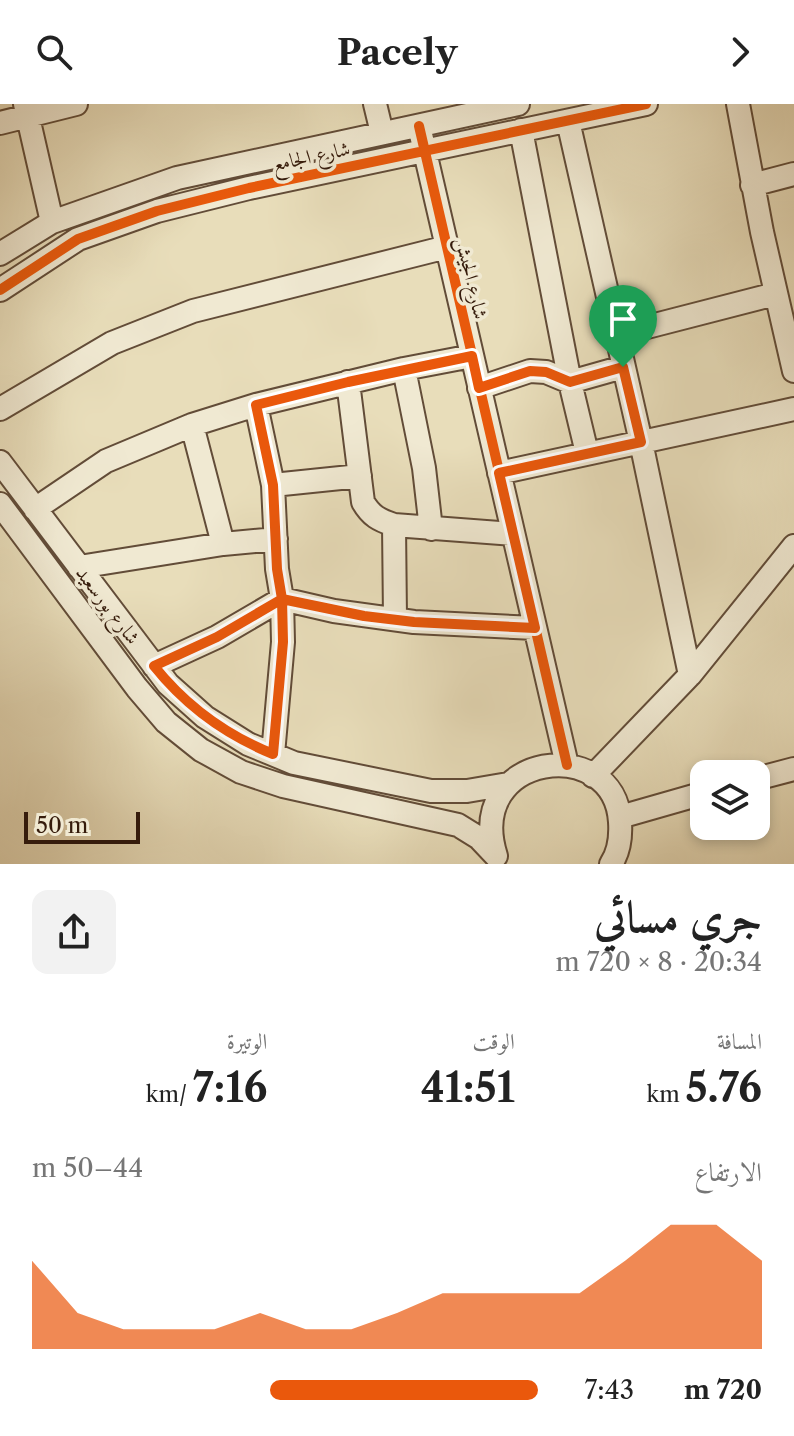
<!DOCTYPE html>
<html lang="ar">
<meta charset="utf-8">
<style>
body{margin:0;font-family:"Libre Caslon Text",Amiri,serif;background:#f2f2f2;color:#222;direction:rtl;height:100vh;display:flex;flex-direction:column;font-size:30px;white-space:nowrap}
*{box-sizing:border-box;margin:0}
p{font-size:26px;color:#767676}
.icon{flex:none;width:44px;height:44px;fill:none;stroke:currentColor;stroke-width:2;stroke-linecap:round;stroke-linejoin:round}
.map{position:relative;height:760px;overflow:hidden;direction:ltr}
.details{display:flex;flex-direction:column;background:#fff;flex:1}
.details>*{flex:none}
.tools{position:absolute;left:690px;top:656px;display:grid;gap:16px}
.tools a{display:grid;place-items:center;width:80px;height:80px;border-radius:16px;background:#fff;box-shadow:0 4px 12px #0003;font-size:40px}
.scale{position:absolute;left:24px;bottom:20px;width:116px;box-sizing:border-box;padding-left:8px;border:4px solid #361c0c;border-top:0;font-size:22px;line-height:28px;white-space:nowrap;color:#361c0c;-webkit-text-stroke:6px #f0e9d2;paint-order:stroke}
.pin{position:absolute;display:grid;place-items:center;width:68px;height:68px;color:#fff;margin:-82px -34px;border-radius:50% 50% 50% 0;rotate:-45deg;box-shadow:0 0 8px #0007}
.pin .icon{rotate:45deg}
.round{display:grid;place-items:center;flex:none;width:84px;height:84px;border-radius:16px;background:#f2f2f2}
.overview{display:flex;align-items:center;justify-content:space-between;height:136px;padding:0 32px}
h1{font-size:44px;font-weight:700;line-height:60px}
.stats{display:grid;grid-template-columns:repeat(3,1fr);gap:12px;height:136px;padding:8px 32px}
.stats div{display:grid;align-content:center}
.stats b{font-size:40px;font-weight:700}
.stats small{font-size:22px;font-weight:400}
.stats p{font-size:22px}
.chart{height:224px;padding:16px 32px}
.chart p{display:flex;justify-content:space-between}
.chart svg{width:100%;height:144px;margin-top:8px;fill:#ea580c;opacity:.7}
ul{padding:0 32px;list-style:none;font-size:26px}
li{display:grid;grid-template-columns:128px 96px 1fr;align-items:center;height:60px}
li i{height:20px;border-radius:10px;background:#ea580c}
header{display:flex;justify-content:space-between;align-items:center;height:104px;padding:0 32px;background:#fff;font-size:36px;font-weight:700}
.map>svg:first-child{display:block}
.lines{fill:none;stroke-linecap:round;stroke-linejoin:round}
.minor-casing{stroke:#624c38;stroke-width:26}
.minor{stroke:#f0e9d2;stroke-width:22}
.cycleway-casing{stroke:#f0e9d2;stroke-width:15}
.cycleway{stroke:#e8590c;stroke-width:10}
.route-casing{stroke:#fff;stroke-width:16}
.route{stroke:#ea580c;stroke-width:10}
.labels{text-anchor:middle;stroke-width:7;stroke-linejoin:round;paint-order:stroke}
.street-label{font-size:20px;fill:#361c0c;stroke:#f0e9d2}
</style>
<header><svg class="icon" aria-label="forward" viewBox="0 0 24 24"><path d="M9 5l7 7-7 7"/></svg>Pacely<svg class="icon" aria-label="search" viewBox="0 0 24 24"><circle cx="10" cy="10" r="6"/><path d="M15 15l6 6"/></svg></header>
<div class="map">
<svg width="794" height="760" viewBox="0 0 794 760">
<rect width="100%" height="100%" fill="#e8ddba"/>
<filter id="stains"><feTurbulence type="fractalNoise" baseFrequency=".0025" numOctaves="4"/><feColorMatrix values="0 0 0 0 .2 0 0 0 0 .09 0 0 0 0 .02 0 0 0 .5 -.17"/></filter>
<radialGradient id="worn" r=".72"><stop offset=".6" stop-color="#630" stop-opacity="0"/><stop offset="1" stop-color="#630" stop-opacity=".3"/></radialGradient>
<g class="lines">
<defs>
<path id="minor" d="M25,0L52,118
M375,0L382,29
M738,0L762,128L794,267
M568,17L641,338L690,571
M0,19L76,0
M419,22L567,661
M521,26L570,278L587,349
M752,81L794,70
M0,150L52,118L177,74L518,0
M0,186L78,135L157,107L249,84L646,0
M616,231L775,190
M404,265L472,252
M348,278L363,398C371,412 379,416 394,421L513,430
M479,284L530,267L546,268L570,278L623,263
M256,301L273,381L277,465L282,495L283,538L273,650
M0,305L112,239L193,207L447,143
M192,321L223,440
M0,358L168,580L205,613L248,640L294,659L431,687H467L508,680
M499,369L794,305
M273,381L360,372
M0,400L137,584L166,618L201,646L241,668L283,682L458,721L479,734L496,752
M35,405L106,357L192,321L256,301L404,265L424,364L431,425
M394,421L395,514
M79,463L223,440L276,435
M154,562L217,533L282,495L334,507L414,518L535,524
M593,672L690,571L794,442
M756,675L794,665
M620,713L704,689
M496,752C463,648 615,629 620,718C621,733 619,748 611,760"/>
</defs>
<!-- minor casing -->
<use href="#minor" class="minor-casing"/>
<!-- minor -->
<use href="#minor" class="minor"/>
<defs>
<path id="cycleway" d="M419,22L567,661
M0,186L78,135L157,107L249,84L646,0"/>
</defs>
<!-- cycleway casing -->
<use href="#cycleway" class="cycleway-casing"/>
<!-- cycleway -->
<use href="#cycleway" class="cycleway"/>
</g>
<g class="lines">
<defs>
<path id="route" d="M623,263L570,278L546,268L530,267L479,284L472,252L348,278L256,301L273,381L277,465L282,495L217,533L154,562C186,602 226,631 273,650L283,538L282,495L364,512L414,518L535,524L499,369L641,338L623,263"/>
</defs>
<!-- route casing -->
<use href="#route" class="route-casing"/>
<!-- route -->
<use href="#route" class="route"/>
</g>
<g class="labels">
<!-- street labels -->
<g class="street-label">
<text transform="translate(311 52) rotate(-12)" y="7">شارع الجامع</text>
<text transform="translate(472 174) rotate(77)" y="7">شارع الجيش</text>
<text transform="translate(108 501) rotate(53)" y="7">شارع بورسعيد</text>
</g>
</g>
<rect width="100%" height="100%" filter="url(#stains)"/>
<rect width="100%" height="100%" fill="url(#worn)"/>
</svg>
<div class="tools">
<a><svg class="icon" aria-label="layers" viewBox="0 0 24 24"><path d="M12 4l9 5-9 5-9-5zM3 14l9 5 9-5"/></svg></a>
</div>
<div class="scale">50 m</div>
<div class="pin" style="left:623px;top:263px;background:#1e9e55"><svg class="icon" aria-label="arrive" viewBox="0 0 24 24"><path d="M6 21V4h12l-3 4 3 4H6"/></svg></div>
</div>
<section class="details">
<div class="overview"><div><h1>جري مسائي</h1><p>20:34 · 8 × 720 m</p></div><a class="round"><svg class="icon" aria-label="share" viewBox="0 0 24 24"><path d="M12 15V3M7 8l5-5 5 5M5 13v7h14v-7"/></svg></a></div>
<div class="stats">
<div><p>المسافة</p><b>5.76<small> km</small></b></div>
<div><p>الوقت</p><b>41:51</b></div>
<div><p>الوتيرة</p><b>7:16<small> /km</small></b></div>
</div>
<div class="chart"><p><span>الارتفاع</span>44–50 m</p>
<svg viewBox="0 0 160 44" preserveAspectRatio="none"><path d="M0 44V17L10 33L20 38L30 38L40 38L50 33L60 38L70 38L80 33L90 27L100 27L110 27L120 27L130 17L140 6L150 6L160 17V44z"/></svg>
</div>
<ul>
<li><b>720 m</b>7:43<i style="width:53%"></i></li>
</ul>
</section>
